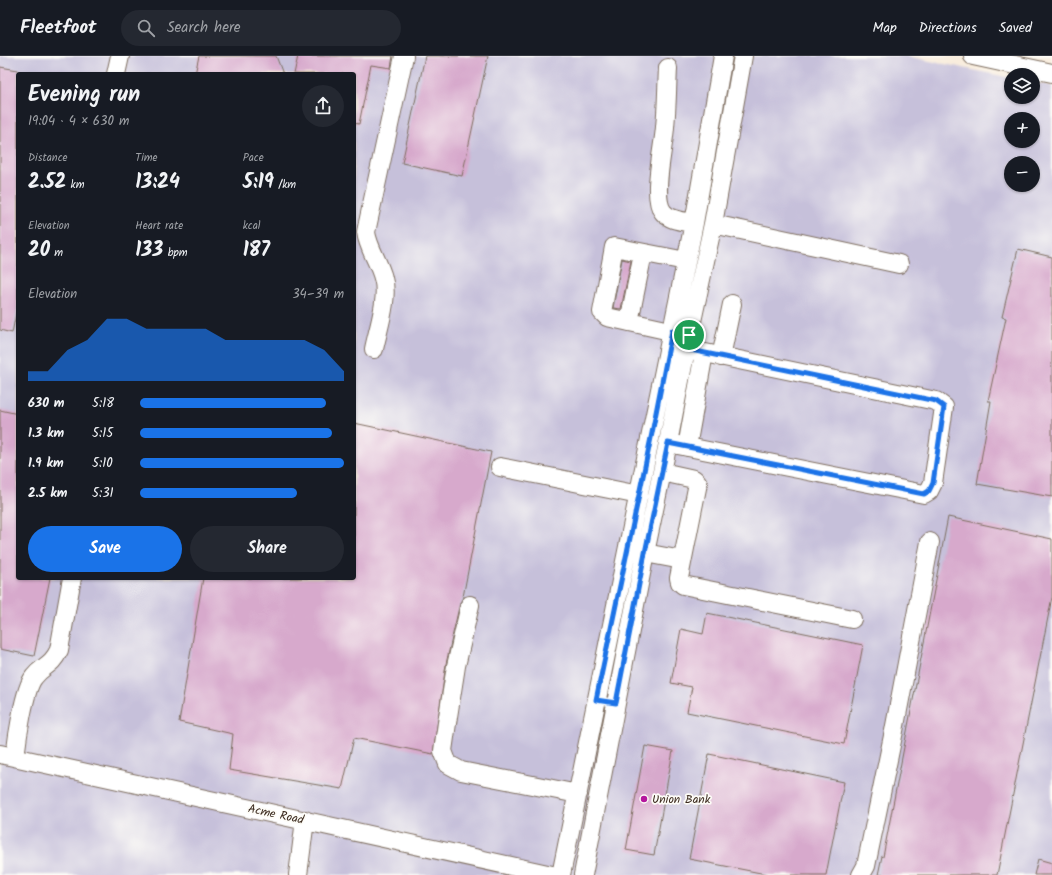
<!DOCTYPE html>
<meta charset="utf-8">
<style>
body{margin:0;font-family:Kalam,sans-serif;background:#242831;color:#f1f3f6;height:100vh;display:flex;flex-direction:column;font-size:15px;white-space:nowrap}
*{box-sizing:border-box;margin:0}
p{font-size:13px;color:#9ea1a6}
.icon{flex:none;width:22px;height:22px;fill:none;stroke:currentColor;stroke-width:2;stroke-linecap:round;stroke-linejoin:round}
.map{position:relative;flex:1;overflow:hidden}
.details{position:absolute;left:16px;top:16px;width:340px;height:508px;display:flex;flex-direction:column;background:#171b24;border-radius:4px;box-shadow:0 1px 3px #0004}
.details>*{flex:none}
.buttons{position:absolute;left:1004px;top:12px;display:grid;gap:8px}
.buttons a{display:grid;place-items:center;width:36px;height:36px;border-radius:50%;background:#171b24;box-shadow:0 1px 3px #0004;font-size:20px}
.pin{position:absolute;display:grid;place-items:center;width:34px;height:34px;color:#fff;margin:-17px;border:2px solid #fff;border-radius:50%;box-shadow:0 1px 4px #0007}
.round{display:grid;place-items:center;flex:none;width:42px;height:42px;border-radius:21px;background:#242831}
.summary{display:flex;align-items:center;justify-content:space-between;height:68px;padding:0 12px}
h1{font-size:22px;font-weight:700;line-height:30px}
.figures{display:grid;grid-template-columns:repeat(3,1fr);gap:6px;height:68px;padding:4px 12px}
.figures div{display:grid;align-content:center}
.figures b{font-size:20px;font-weight:700}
.figures small{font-size:11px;font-weight:400}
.figures p{font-size:11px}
.chart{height:112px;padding:8px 12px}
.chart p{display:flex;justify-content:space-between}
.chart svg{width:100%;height:72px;margin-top:4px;fill:#1a73e8;opacity:.7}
.button{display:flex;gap:8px;margin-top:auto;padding:8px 12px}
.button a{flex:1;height:46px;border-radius:24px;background:#1a73e8;color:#fff;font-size:16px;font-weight:700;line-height:46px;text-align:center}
.button a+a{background:#242831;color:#f1f3f6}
ul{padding:0 12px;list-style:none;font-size:13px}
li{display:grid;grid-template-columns:64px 48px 1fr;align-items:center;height:30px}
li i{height:10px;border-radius:5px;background:#1a73e8}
header{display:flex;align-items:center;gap:24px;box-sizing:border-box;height:56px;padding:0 20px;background:#171b24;border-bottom:1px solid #363941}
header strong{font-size:19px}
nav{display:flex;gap:22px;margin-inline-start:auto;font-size:14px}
.search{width:280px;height:36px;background:#242831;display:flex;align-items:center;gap:10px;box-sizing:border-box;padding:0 14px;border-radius:22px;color:#9ea1a6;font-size:15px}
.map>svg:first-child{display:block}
.industrial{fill:#c6c0da;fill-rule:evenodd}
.building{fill:#d7a9cc}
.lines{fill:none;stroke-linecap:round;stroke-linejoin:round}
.minor-casing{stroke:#7d6d5f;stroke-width:20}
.minor{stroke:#fff;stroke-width:18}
.route-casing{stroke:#fff;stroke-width:8}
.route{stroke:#1a73e8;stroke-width:5}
.poi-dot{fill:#b5179e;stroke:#fdfcf7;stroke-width:1.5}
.labels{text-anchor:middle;stroke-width:3.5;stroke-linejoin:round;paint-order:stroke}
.poi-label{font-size:12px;fill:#3b2a1e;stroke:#fdfcf7;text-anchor:start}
.street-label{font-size:12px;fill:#3b2a1e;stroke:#fdfcf7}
</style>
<header>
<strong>Fleetfoot</strong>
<div class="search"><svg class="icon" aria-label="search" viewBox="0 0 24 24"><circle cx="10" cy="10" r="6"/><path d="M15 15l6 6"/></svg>Search here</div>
<nav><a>Map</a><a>Directions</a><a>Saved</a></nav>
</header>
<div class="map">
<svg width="1052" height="819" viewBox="0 0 1052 819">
<rect width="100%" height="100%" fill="#fdfcf7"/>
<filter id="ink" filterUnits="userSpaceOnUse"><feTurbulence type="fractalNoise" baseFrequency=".025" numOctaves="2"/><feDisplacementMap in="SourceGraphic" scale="8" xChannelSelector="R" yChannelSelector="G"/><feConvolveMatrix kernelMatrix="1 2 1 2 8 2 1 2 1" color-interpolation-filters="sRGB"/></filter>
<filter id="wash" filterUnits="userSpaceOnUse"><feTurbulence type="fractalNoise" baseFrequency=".012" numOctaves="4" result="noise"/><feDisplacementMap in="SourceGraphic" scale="16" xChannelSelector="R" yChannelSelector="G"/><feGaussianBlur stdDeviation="0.9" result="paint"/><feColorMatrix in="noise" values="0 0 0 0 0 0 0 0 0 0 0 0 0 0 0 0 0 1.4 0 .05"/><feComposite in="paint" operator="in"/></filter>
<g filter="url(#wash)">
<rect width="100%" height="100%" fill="#f8ead8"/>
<!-- industrial -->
<path class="industrial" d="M0,0H906L1011,22V41H1033V26L1052,30V819H0ZM18,18H354V522H18ZM1011,63H1033V85H1011ZM1011,107H1033V129H1011Z"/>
<g id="blocks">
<!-- building -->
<path class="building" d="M199,0H276L283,18H195Z
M298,0H393L391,12L371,9L359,68L354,67V18H294Z
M425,0H488L462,120L402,107Z
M0,11L18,14V248L12,277L0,274Z
M1018,193L1052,201V441L977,428L991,345H988L1006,262L1002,261Z
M622,203L631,205L621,253L613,252Z
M0,354L18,358V522H50L34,600L0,593Z
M354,367L491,396L463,541L460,547L446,608L433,698L354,682L342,733L229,714L233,678L179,666L203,522H354Z
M948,461L1052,483V541L997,819H878L882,800L883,801Z
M707,557L863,589L844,688L687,656L692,631L671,627L681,573L703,578Z
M645,690L673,695L654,799L626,794Z
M709,698L844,726L826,819H771L689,803Z
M1038,803L1052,807V819H1034Z"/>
</g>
</g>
<g filter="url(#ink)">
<use href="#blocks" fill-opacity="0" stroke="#7d6d5f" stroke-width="1"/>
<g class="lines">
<defs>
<path id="minor" d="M973,0L1052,17
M668,12C667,31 667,51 665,71C664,90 651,141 663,156C670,165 684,165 694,167
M116,18L120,0
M713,168L899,208
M629,266L643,197
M684,278L607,261L602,256L614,191L686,205
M374,293C378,273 389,242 383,222C379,206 368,192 366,176L404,0
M721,301L732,248
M668,387L924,438L929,435L933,427L944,351L936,345L686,293
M687,391L704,297
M500,411L639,439
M662,416L694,423L698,427L679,522L680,526L683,529L852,563
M645,497L682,504
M470,549L456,610L447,667L443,695L448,708L461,715L578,738
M0,698L552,819
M15,701C17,684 24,633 34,621C43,609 51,611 59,594L72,522
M298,819L305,764
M561,819L694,167L723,0
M583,819L645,497L668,387L686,293L713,168L743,0
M861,819L866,810L894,675L930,486"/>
</defs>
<!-- minor casing -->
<use href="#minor" class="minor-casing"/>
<!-- minor -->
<use href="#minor" class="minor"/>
</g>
</g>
<g class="lines" filter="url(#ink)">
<defs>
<path id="route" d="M672,275L689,279L686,293L936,345L944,351L933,427L929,435L924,438L668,387L645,497L616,647L596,644L652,377Z"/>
</defs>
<!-- route casing -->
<use href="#route" class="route-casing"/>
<!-- route -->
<use href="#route" class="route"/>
</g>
<!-- markers -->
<circle class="poi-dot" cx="644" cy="743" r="4"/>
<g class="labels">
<!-- poi labels -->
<g class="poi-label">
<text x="652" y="747">Union Bank</text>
</g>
<!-- street labels -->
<g class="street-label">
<text transform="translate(276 758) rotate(12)" y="4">Acme Road</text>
</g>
</g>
</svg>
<div class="buttons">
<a><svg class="icon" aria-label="layers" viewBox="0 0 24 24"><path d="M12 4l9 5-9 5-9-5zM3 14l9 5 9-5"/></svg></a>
<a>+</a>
<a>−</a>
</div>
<div class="pin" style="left:689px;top:279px;background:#1e9e55"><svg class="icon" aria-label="arrive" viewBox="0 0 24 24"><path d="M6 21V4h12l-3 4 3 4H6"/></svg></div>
<section class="details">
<div class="summary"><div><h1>Evening run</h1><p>19:04 · 4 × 630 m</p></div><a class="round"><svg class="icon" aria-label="share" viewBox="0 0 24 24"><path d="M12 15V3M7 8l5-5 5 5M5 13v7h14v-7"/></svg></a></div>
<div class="figures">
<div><p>Distance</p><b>2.52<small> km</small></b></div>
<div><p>Time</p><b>13:24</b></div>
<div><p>Pace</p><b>5:19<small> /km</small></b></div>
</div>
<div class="figures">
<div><p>Elevation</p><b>20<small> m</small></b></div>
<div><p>Heart rate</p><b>133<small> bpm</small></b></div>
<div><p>kcal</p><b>187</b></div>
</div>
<div class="chart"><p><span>Elevation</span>34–39 m</p>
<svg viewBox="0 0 160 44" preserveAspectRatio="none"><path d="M0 44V38L10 38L20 25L30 19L40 6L50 6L60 12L70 12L80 12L90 12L100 19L110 19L120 19L130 19L140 19L150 25L160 38V44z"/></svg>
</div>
<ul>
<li><b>630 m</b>5:18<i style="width:91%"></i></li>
<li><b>1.3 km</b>5:15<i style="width:94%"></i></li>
<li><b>1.9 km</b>5:10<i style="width:100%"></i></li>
<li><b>2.5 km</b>5:31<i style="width:77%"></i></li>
</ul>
<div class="button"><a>Save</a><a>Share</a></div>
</section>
</div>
